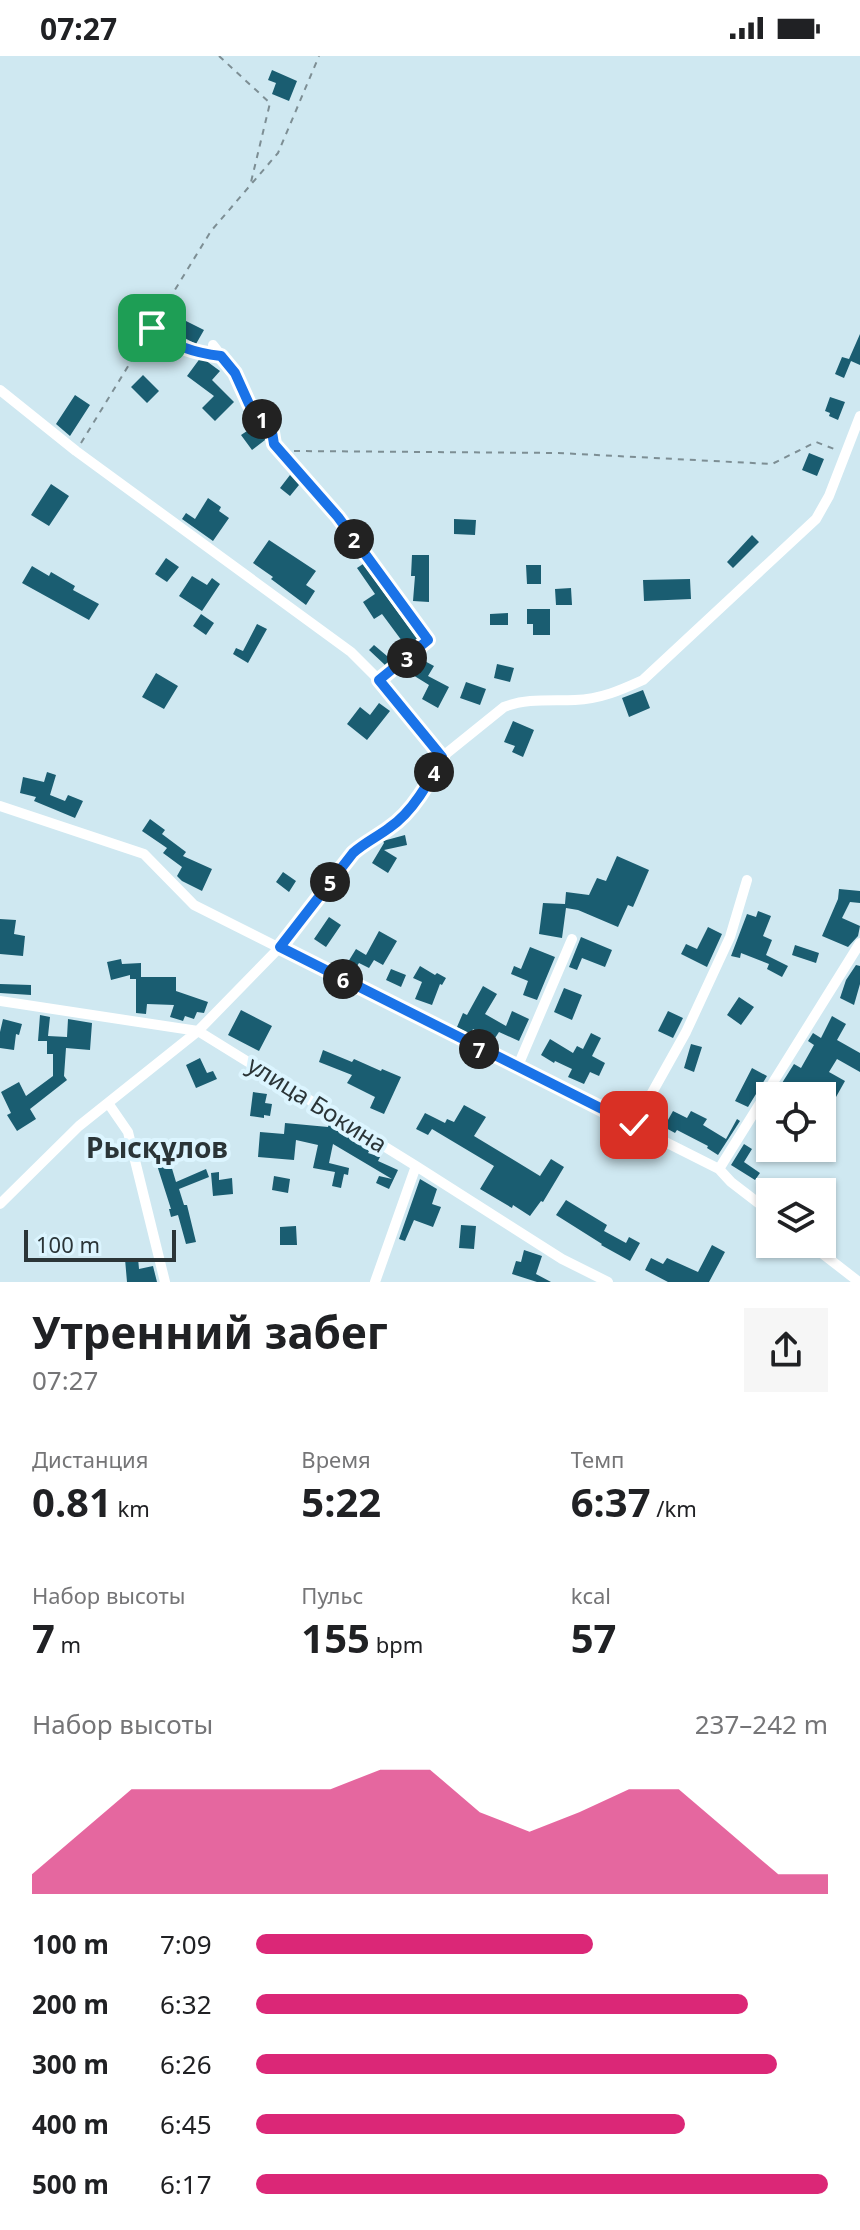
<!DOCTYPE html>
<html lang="ru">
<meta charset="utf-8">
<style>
body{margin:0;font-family:"Noto Sans",sans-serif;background:#f6f6f6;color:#202124;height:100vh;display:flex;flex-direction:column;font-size:30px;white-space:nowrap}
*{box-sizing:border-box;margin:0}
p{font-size:26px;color:#757577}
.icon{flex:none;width:44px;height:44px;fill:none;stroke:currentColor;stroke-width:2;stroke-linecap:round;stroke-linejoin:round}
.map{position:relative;height:1226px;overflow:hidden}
.drawer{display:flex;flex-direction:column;background:#fff;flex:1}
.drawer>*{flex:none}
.fabs{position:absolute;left:756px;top:1026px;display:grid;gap:16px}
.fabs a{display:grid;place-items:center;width:80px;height:80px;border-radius:0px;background:#fff;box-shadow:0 2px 6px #0004;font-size:40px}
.scale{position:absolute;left:24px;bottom:20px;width:152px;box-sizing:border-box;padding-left:8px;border:4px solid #2b3538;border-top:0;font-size:22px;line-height:28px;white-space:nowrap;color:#2b3538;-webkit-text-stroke:6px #dcf5ff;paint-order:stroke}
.pin{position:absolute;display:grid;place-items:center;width:68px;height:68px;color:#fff;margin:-34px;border-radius:16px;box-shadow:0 4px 12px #0006}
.km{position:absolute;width:40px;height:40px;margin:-20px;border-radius:50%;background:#222;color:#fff;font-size:22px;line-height:40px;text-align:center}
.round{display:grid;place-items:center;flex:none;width:84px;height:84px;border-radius:0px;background:#f6f6f6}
.overview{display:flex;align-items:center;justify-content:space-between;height:136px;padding:0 32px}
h1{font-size:44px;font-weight:700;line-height:60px}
.figures{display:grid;grid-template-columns:repeat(3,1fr);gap:12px;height:136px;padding:8px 32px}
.figures div{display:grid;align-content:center}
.figures b{font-size:40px;font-weight:700}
.figures small{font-size:22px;font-weight:400}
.figures p{font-size:22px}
.chart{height:224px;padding:16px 32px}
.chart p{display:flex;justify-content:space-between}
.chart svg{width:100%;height:144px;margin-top:8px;fill:#db2777;opacity:.7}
ul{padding:0 32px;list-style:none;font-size:26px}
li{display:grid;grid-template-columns:128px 96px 1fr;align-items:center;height:60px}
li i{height:20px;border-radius:10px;background:#db2777}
.status{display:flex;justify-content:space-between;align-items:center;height:56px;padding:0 40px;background:#fff;direction:ltr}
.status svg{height:22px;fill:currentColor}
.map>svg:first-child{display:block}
.building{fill:#1a5d71}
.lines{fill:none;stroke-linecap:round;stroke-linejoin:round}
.path{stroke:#7d8e94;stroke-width:2;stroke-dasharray:6 6;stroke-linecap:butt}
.minor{stroke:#fff;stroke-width:10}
.route-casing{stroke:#fff;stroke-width:16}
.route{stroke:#1a73e8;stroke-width:10}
.labels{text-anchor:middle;stroke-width:8;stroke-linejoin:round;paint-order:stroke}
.street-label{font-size:24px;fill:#2b3538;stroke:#dcf5ff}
.quarter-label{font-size:28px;font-weight:bold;fill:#2b3538;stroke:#dcf5ff}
</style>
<div class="status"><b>07:27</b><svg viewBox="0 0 49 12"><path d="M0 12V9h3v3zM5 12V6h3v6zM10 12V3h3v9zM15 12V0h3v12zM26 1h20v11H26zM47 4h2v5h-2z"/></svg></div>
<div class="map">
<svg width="860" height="1226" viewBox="0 0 860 1226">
<rect width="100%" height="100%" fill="#cfe8f1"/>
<!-- building -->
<path class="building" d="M272,14L297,25L289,45L272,38L276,27L268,24Z
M182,263L204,274L196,288L175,277Z
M860,278V309L851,305L844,322L835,318L842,301L849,303Z
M201,301L220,315L212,324L234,346L215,365L202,352L214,340L187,320Z
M143,319L159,335L147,347L131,331Z
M75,339L90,349L70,380L56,368Z
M830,341L845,346L838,364L829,360L830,357L825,355Z
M256,369L264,379L265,384L252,394L241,379Z
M809,397L824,403L817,420L802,414Z
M290,419L299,429L290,440L280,432Z
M51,428L69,440L49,470L31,459Z
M208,442L221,451L219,455L229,462L213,485L182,463L186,457L195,463Z
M454,463L476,464L475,479L454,478Z
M752,479L759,486L733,512L727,506Z
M269,484L316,515L306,529L315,535L306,549L271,523L273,521L253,507Z
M412,499H429V546L413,545L415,520H411Z
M166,502L179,511L167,526L155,518Z
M363,508L417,583L385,609L369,594L374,589L387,600L402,585L382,558L374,563L363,546L375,538L357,512Z
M526,509H541V528H527Z
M32,510L49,520L51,516L75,530L73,534L99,548L89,564L22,527Z
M192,520L207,529L212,522L220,528L202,555L179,540Z
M690,523L691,543L644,545L643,524Z
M571,532L572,549H556L555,533Z
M527,553H550V579H533V568H527Z
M508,557V569H490V558Z
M201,558L214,567L206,579L193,570Z
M257,568L267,573L248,607L233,598L236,592L243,595Z
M419,602L434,610L428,620L449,631L438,652L422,643L429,629L408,616Z
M497,608L514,612L510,626L494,622Z
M156,617L178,630L164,653L142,641Z
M466,626L486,633L480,649L460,642Z
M643,634L650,652L629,661L622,642Z
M379,647L390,655L367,684L347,668L360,651L370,659Z
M513,665L534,674L523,701L512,696L515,690L504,686Z
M47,716L56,719L50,739L65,745L68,739L83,745L75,762L34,745L36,741L20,737L23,721L44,726Z
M150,763L165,774L162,778L186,796L183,800L212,813L202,835L182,825L177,820L182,811L163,797L167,792L142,775Z
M405,779L407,789L384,794L397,802L388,817L372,807L384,787L383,785Z
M617,800L649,814L633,851L628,849L618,871L578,854L566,852L562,882L539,878L543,847L565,848L566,836L589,839L597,822L606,825Z
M283,816L296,825L289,836L276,826Z
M839,833L860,835V847L850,846L842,862L860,870L858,880L848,891L822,880L838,843Z
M758,855L771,860L763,880L772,884L766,899L788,910L782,921L767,913L769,908L741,897L740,902L731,900L747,858L756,861Z
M329,861L341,869L326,891L314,883Z
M0,863L16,864L14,878L25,880L23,900L0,898Z
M708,871L722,878L707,911L681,898L686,888L697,893Z
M379,875L397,885L383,909L374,904L369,912L359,907L351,919L337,912L342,903L348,906L356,893L366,899Z
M581,881L612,894L605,911L582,902L577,914L569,911Z
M795,889L819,897L816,907L792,899Z
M530,891L555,901L537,944L523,939L528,925L511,918L514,910L521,913Z
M121,903L122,908L141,907V921H176V935L208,946L204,957L197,956L194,963L185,960L183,965L180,964L170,961L174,949L147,948L146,958L136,957V923H130V919L111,924L107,906Z
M856,909L860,910V928L854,949L840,942L846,924Z
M420,910L435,919L437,917L446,922L442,929L440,928L432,949L415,943L422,926L413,922Z
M391,913L406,919L401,931L386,924Z
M0,928L31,929V939L0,937Z
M483,930L497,938L485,958L506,970L512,955L529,963L519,985L499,976L493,985L473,973L471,978L457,971L463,957L467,959Z
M564,932L582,939L572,964L554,956Z
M739,941L754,951L741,969L727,959Z
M241,954L272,970L259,995L228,979Z
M668,955L683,962L673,982L658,975Z
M40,959L50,961L48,980L67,981L68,963L92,967L90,994L66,992L64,1020L67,1024L30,1053L36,1063L17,1075L7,1059L11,1057L1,1036L19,1026L26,1040L53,1020V998H47V985H38Z
M832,960L846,968L837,984L860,997V1016L837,1003L829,1016L845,1025L836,1041L813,1027L807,1038L789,1029L784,1038L777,1035L794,1008L801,1012L814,989L808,985L813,977L821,982Z
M3,963L22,968L19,979L16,978L14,994L0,992V976Z
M591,977L601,982L592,1000L605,1007L599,1020L590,1016L584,1028L568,1021L572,1013L555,1005L554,1007L541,999L550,983L573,997L577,990L583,993Z
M691,988L702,991L694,1016L684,1012Z
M323,994L352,1006L354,1003L381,1015L382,1013L401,1021L384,1058L370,1052L375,1041L347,1027L352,1019L319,1006Z
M200,1002L207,1017L213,1015L217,1023L196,1032L186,1009Z
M752,1012L767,1020L748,1051L735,1045Z
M253,1036L267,1038L265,1047L272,1048L270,1060L264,1059V1062L250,1060Z
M464,1049L486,1061L474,1080L540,1120L551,1103L564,1111L543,1146L541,1145L530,1160L513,1149L512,1152L480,1133L494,1110L432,1073L428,1079L416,1073L425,1057L445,1067L447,1063L454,1066Z
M673,1055L687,1062L691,1055L707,1063L703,1069L726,1083L737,1063L740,1065L718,1099L707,1092L708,1090L677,1074L675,1077L664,1071Z
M329,1066L371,1092L368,1097L380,1101L378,1105L398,1114L389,1133L376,1127L379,1120L392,1123L333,1088L329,1107L349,1112L348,1119L344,1118L341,1132L332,1130L335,1116L313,1112L318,1089L296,1084L294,1104L258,1101L260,1076L284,1078L285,1067L328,1071Z
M744,1088L752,1093L744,1106L760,1117L755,1124L731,1109Z
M168,1099L176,1126L206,1113L209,1121L179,1133L184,1149H187L196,1186L186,1188L178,1159L171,1161L169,1153H171L155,1103Z
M219,1116V1124L232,1122L233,1138L213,1140L211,1117Z
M274,1120L290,1123L288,1137L272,1134Z
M420,1123L437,1133L432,1148L441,1151L433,1171L414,1164L405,1185L399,1183Z
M566,1144L607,1169L604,1175L626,1187L629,1181L640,1187L630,1205L601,1189L602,1188L556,1159Z
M461,1169L476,1170L474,1193L459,1192Z
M296,1170L297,1189H280V1171Z
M712,1189L725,1196L709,1226H668L645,1214L651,1202L663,1208L667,1202L698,1216Z
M524,1194L542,1200L536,1218L551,1226H537L512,1218L516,1205L521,1206Z
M138,1202L139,1213L153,1210L157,1226H127L125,1203Z"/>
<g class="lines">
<!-- path -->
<path class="path" d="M219,0L270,47L251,126
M153,273C168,286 188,296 208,298
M81,387L211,175L278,97L319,0
M294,395L558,397L772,408L816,386L837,394"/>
<!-- minor -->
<path class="minor" d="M213,289L235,317L249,348L272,376L274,388L338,461L428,584L379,624
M0,334L76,395L351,596L379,624L442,701
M0,750L144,798L194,849L719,1113L731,1126L770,1156
M0,945L198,975L416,1110L562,1203L608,1226
M517,1012L572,883
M108,1047L128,1076L165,1226
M634,1069L686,976L730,881L747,824
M719,1113L860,887
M0,1148L79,1070L198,975L280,891L353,797L400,763L411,752L442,701L504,651C527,642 551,645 575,644C601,643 621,634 643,624L816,463L829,440L860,360
M810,1188L859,1226
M375,1226L416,1110"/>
</g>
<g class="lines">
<defs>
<path id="route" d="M152,272C172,290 195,297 221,300L235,317L249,348L272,376L274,388L338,461L428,584L379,624L442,701C429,726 413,756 389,772C377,781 364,787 353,797L280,891L634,1069"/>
</defs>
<!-- route casing -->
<use href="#route" class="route-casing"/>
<!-- route -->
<use href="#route" class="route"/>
</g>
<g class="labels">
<!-- street labels -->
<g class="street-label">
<text transform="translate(317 1049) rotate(32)" y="8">улица Бокина</text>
</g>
<!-- quarter labels -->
<g class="quarter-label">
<text x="157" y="1102">Рысқұлов</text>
</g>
</g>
</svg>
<div class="fabs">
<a><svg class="icon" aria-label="locate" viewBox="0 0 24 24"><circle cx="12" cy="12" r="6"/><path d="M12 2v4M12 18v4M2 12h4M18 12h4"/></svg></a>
<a><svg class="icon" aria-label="layers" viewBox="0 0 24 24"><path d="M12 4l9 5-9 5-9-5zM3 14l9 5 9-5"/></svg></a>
</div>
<div class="scale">100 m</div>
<div class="pin" style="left:152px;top:272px;background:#1e9e55"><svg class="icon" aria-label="arrive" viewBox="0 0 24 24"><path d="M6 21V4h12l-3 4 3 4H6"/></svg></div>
<div class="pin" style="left:634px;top:1069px;background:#d93025"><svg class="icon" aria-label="check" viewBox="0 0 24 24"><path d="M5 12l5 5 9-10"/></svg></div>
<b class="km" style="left:262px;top:363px">1</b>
<b class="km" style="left:354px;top:483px">2</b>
<b class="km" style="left:407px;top:602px">3</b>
<b class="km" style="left:434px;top:716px">4</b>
<b class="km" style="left:330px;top:826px">5</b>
<b class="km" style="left:343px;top:923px">6</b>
<b class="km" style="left:479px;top:993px">7</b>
</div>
<section class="drawer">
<div class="overview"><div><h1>Утренний забег</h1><p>07:27</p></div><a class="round"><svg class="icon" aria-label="share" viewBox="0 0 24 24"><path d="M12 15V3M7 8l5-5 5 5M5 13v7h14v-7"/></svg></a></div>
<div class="figures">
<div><p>Дистанция</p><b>0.81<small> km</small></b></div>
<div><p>Время</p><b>5:22</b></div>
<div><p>Темп</p><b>6:37<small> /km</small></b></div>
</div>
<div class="figures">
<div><p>Набор высоты</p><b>7<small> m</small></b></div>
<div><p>Пульс</p><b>155<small> bpm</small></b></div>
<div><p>kcal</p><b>57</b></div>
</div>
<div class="chart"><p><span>Набор высоты</span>237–242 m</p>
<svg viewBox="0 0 160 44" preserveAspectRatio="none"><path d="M0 44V38L10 25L20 12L30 12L40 12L50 12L60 12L70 6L80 6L90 19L100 25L110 19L120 12L130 12L140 25L150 38L160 38V44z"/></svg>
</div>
<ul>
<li><b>100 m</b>7:09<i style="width:59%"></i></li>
<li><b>200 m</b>6:32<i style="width:86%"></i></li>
<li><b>300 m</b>6:26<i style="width:91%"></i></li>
<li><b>400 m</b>6:45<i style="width:75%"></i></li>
<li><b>500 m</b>6:17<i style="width:100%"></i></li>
</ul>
</section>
